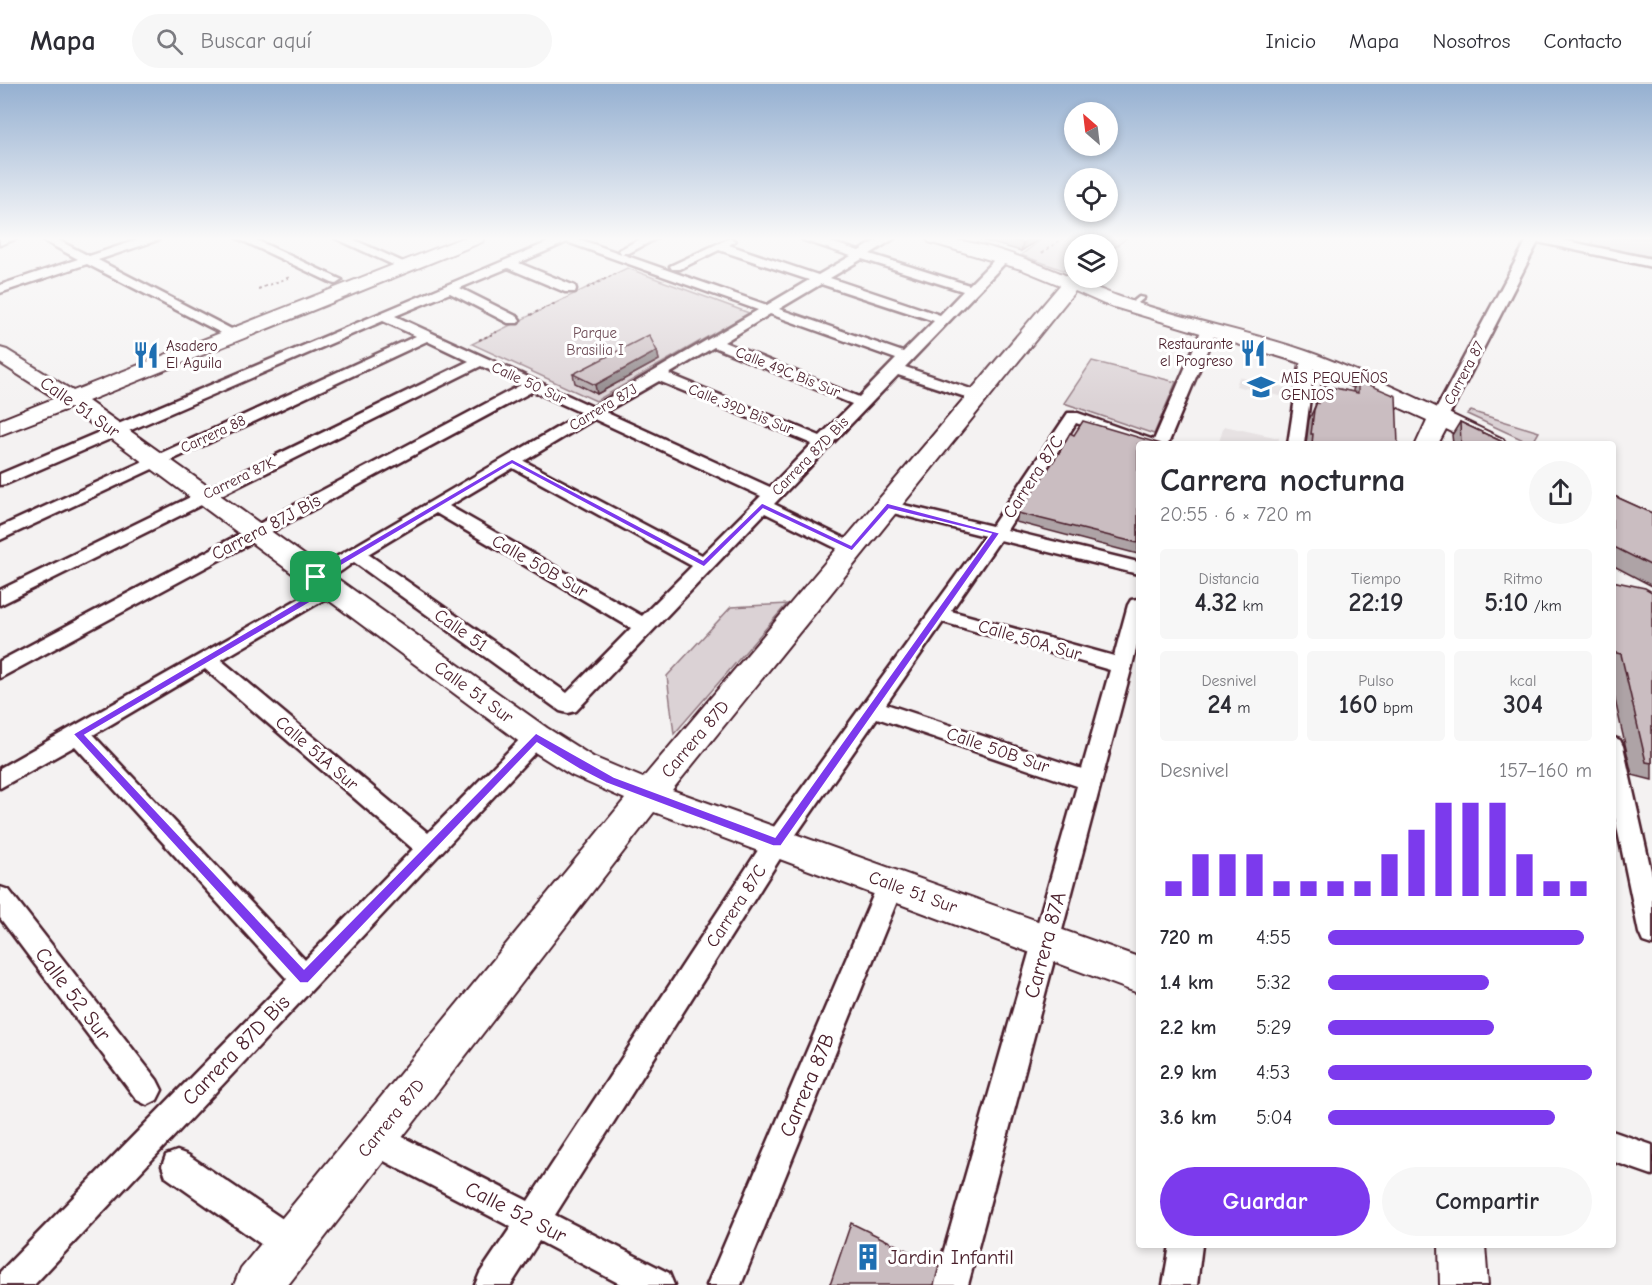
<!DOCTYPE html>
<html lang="es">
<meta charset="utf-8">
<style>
body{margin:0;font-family:"Comic Neue",sans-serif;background:#f7f7f7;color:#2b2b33;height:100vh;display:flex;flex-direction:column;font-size:22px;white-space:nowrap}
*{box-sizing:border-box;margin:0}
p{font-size:20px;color:#7c7c81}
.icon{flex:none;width:33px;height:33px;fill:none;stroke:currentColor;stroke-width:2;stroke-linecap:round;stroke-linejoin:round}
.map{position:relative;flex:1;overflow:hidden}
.panel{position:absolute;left:1136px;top:357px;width:480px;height:807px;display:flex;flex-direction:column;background:#fff;border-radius:6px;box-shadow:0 3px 9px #0003}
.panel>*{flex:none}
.needle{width:39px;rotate:332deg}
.buttons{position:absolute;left:1064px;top:18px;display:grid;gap:12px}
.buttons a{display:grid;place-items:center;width:54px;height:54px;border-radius:50%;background:#fff;box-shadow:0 3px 9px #0003;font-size:30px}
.pin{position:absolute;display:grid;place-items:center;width:51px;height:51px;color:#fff;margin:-26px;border-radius:12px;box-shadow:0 3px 9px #0006}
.round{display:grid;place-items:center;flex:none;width:63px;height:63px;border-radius:32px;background:#f7f7f7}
.overview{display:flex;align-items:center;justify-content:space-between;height:102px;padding:0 24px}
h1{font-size:33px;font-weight:700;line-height:45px}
.figures{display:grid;grid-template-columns:repeat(3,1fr);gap:9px;height:102px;padding:6px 24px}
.figures div{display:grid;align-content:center;border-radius:6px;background:#f7f7f7;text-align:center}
.figures b{font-size:26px;font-weight:700}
.figures small{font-size:16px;font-weight:400}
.figures p{font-size:16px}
.chart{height:168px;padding:12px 24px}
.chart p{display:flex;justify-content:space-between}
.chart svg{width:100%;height:108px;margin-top:6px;stroke:#7c3aed;stroke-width:6}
.action{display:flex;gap:12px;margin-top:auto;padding:12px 24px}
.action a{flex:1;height:69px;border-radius:36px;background:#7c3aed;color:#fff;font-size:24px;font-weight:700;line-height:69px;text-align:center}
.action a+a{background:#f7f7f7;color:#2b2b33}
ul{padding:0 24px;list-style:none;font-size:20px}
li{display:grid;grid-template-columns:96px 72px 1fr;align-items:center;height:45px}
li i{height:15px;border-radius:8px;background:#7c3aed}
header{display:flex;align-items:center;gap:36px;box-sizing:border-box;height:84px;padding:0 30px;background:#fff;border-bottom:2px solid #e1e1e2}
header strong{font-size:28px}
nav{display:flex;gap:33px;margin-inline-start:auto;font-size:21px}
.search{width:420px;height:54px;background:#f7f7f7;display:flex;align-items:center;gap:15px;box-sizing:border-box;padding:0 21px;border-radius:33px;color:#7c7c81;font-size:22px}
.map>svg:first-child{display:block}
.built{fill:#e7e2e3}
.green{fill:#dbd2d5;stroke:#927880;stroke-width:1.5}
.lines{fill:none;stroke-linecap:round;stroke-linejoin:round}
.lane-casing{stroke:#4a1f2b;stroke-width:5}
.street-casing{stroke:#4a1f2b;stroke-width:5}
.secondary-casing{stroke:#4a1f2b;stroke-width:4}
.path{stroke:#4a1f2b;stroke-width:2;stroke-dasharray:3 3;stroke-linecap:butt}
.lane{fill:#fff;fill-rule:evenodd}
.street{fill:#fff;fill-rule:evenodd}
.secondary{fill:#fff;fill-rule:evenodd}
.wall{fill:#aea3a6;stroke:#4a1f2b;stroke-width:1.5}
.shaded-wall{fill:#8d8487;stroke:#4a1f2b;stroke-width:1.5}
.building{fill:#cabdc1;stroke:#4a1f2b;stroke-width:1.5}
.route{fill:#7c3aed;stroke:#fff;stroke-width:1.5;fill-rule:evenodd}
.labels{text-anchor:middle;stroke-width:6;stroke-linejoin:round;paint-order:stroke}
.far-park-label{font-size:15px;fill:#6e4c56;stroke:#fff}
.far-poi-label{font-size:15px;fill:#4a1f2b;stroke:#fff;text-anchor:start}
.far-street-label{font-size:15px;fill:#4a1f2b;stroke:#fff}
.street-label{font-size:18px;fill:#4a1f2b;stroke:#fff}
.near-street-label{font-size:21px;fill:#4a1f2b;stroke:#fff}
.near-poi-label{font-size:21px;fill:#4a1f2b;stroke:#fff;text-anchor:start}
</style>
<header>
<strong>Mapa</strong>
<div class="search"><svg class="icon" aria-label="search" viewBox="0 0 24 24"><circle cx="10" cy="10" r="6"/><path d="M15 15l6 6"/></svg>Buscar aquí</div>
<nav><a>Inicio</a><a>Mapa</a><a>Nosotros</a><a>Contacto</a></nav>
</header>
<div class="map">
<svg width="1652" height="1201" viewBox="0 0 1652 1201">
<rect width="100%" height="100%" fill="#f4f2f2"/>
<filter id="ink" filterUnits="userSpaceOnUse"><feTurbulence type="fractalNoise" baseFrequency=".0167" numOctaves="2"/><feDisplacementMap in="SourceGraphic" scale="12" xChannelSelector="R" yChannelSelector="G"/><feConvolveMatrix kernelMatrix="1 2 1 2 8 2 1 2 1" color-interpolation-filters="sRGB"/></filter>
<g filter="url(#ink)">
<!-- built -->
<path class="built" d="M1239,293L1286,304L1284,313L1236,302Z
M1224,342L1279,354L1278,360L1219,358Z"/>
<!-- green -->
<path class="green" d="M1044,154H1127L1107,169V160H1074V190L1021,171Z
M1594,154H1652V173L1591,161Z
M627,184L749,229L596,317L472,260Z
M1092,277L1176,298L1154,350L1064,319Z
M1471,327L1480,330L1539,348L1532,360L1467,330Z
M787,520L674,650L667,592L731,523Z"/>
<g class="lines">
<defs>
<path id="lane" d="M1139,213L1144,214L1133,223H1129V221Z"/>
<path id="street" d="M0,154H18L0,161Z
M39,154H54L89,172L143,154H160L158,156L98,176L241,250L234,254L229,253L87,180L0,209V201L78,175Z
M237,154H252L342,196L336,200L332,199Z
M335,154H350L412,182L410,185H402Z
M558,154H576L767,221L809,196L719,166L680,185H672L670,182L730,154L735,157L729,161L818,191L851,172L803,156L801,154H818L859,167L881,154H895L870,170L969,201L999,171H1007V177L905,283L983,309L986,312L978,317L898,291L774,420L858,461L861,465L858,469H846L765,429L576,627L568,629L560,627L354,478C342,486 325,502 309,497L307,493L309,489L582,329L533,307L0,594V577L521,301L481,282L0,521V506L469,277L427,257L0,456V443L416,252L383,237L6,400L0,401V390ZM567,158L758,226L593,323L395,232L450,209L508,239H518L520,236L518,233L460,204L508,184L565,208H575L576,205L575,202L519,179ZM862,175L963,207L940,231L830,194ZM821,200L934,237L903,268L779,225ZM770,230L896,275L859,313L724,258ZM714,263L852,320L820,352L669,290ZM659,297L812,360L770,403L605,328ZM594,335L761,412L702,471L524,377ZM513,384L692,482L642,532L449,422ZM436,429L631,544L567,609L368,470Z
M642,154H657L629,169H621L619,166Z
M1528,154H1553L1652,175V183L1538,158L1448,333L1440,338L1435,336L1432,333Z
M1209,241L1216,245L1168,360L1138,361L1076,339L1007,446L1138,478V490L1000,456L951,527L1114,572L1128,521L1131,516L1138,515V556L1132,582L968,1201H934L1077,702L877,634L786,765L555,1131L669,1189L674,1201H622L539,1157L511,1201H475L480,1189L511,1143L363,1066L359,1055L363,1044L374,1040L385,1044L528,1117L768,751L985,452L881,426L878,422L881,418L887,417L992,442L1068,329H1078L1154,356L1202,245ZM943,538L1110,586L1082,685L886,620Z
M1308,271L1315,275L1304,360H1288L1301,275Z
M330,497L337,498L339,503L337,508L221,576L428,749L528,647L536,644L544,647L547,653L544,659L34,1201H0V1188L287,895L75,662L0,704V684ZM205,585L413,765L305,876L93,651Z
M1612,653L1620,656L1623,662L1652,791V861L1643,858L1639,849L1612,719Z
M891,789L900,792L904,800L741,1201H707L878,800L882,792Z
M0,803L9,806L157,996L162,1006L157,1016L147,1021L137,1016L0,834Z
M1612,1047L1652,1061V1091L1612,1077Z
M177,1067L188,1071L302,1148L306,1160L302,1172L290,1176L278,1172L166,1093L162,1082L166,1071Z
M1170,1161H1202L1197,1201H1163Z"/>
<path id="secondary" d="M462,154H484L482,158L88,317L547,644L593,673L643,694L1060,201L1021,185L929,158L927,154C993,154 1055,189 1117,212C1182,236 1252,247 1317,271C1381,296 1442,326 1503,355L1506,360H1477L1446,345L1438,360H1416L1427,336L1301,279L1104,220L1075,207L672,706L1138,873V909L654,728L288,1201H234L241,1184L625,715L571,691L525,662L70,324L0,351V336L55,314L0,279V264L7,266L73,307Z
M1439,1161H1485L1488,1201H1440Z"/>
</defs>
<!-- lane casing -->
<use href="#lane" class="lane-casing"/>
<!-- street casing -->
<use href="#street" class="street-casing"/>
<!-- secondary casing -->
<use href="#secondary" class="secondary-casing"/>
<!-- path -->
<path class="path" d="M1100,160L1109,154
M1042,169L1063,154
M587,204L615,190
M258,205L290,193
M530,231L556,219
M479,256L497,248"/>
<!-- lane -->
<use href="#lane" class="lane"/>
<!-- street -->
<use href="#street" class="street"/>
<!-- secondary -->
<use href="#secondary" class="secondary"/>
</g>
<!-- wall -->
<path class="wall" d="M974,154H1041L1021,167Z
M657,267L659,276L597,310L575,299L573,290Z
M1358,296L1398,360H1306L1309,336L1315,322L1317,311L1321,301L1353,308V306Z
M1460,338L1507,360H1453L1452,351Z
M1138,360V470L1016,438L1018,429Z
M1612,411L1652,429V502L1612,481Z
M1612,497L1652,508V696L1632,691L1612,603Z"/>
<!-- shaded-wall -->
<path class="shaded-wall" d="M1030,154H1041L1021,167L1023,159Z
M657,267L659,276L597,310L595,301Z"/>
<!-- building -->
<path class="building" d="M1004,154H1030L1023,159Z
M649,251L657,267L595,301L573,290Z
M1358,296L1396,312L1398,360H1312L1313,350H1311L1314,326L1317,318L1318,319L1321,301L1358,309Z
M1083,337L1161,360H1138V459L1018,429L1059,369L1070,349L1074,351Z
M1460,338L1507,360H1461Z
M1612,411L1652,429V482L1612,462Z
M1612,497L1645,504L1652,508V679L1646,678L1621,570L1612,568Z
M851,1139L939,1182L934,1201H830Z"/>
</g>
<!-- sky -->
<linearGradient id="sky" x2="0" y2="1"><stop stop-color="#95b0d1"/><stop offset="0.48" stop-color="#faf9f9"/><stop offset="1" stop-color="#faf9f9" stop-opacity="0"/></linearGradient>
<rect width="1652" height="322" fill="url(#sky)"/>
<!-- route -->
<path class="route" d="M512,375L703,476L762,419L851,461L887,419L1000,449L781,762H773L606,699L579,685L537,659L308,899H300L73,650L323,503L313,495V491ZM512,380L704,483L763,425L852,467L889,425L991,450L775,753L614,693L536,649L304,885L85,651L333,505V501L322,493Z"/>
<!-- icons -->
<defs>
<symbol id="restaurant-bare" viewBox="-9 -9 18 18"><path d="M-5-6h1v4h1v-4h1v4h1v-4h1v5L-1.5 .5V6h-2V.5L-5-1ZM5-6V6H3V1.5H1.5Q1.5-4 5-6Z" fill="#1f6fb2" stroke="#fff" stroke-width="2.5" paint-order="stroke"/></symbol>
<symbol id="school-bare" viewBox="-9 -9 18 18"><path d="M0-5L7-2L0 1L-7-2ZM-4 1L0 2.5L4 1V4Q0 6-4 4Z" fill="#1f6fb2" stroke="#fff" stroke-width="2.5" paint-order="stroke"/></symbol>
<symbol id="building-bare" viewBox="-9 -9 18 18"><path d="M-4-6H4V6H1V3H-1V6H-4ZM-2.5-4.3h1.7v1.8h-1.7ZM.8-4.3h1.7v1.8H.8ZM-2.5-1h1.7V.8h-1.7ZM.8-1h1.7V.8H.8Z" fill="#1f6fb2" stroke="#fff" stroke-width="2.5" paint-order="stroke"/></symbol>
</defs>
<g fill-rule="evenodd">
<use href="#restaurant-bare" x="1234" y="250" width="38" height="38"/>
<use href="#restaurant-bare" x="127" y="252" width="38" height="38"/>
<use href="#school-bare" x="1242" y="284" width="38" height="38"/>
<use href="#building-bare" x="849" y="1154" width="38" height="38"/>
</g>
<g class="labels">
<!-- far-park labels -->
<g class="far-park-label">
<text x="595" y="254">Parque<tspan x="595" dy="17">Brasilia I</tspan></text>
</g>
<!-- far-poi labels -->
<g class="far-poi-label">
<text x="1233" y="265" text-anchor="end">Restaurante<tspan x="1233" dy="17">el Progreso</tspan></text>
<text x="166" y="267">Asadero<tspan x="166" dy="17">El Aguila</tspan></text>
<text x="1281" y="299">MIS PEQUEÑOS<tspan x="1281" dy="17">GENIOS</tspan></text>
</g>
<!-- far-street labels -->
<g class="far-street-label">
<text transform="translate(788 288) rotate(22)" y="5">Calle 49C Bis Sur</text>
<text transform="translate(1464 289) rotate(-62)" y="5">Carrera 87</text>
<text transform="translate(529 299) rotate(25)" y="5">Calle 50 Sur</text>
<text transform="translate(603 323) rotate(-31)" y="5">Carrera 87J</text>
<text transform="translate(741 325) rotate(22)" y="5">Calle 39D Bis Sur</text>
<text transform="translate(213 350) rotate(-25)" y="5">Carrera 88</text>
<text transform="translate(810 372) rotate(-46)" y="5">Carrera 87D Bis</text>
<text transform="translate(239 394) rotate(-26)" y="5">Carrera 87K</text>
</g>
<!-- street labels -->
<g class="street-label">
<text transform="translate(80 323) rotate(35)" y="6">Calle 51 Sur</text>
<text transform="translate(1033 393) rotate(-57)" y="6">Carrera 87C</text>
<text transform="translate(266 443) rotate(-28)" y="6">Carrera 87J Bis</text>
<text transform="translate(540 482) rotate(30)" y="6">Calle 50B Sur</text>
<text transform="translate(461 546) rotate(35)" y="6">Calle 51</text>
<text transform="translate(1030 556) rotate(16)" y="6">Calle 50A Sur</text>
<text transform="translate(474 608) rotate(36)" y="6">Calle 51 Sur</text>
<text transform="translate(695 655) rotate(-50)" y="6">Carrera 87D</text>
<text transform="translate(998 666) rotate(19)" y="6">Calle 50B Sur</text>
<text transform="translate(317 669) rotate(41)" y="6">Calle 51A Sur</text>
<text transform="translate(913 808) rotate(20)" y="6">Calle 51 Sur</text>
<text transform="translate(736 822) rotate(-57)" y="6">Carrera 87C</text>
<text transform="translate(391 1034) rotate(-51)" y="6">Carrera 87D</text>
</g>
<!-- near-street labels -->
<g class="near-street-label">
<text transform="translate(1045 861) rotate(-75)" y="7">Carrera 87A</text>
<text transform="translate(73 910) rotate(53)" y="7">Calle 52 Sur</text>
<text transform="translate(236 966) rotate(-46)" y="7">Carrera 87D Bis</text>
<text transform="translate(807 1001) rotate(-67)" y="7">Carrera 87B</text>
<text transform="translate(516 1128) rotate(27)" y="7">Calle 52 Sur</text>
</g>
<!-- near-poi labels -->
<g class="near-poi-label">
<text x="888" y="1180">Jardin Infantil</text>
</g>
</g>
</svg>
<div class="buttons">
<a><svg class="needle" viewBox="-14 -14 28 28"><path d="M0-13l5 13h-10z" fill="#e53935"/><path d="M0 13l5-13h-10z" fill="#7c7c81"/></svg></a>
<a><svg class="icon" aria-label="locate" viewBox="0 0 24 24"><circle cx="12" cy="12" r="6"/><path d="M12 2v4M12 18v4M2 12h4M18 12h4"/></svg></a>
<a><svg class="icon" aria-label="layers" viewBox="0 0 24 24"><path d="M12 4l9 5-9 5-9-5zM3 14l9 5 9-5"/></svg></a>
</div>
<div class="pin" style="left:316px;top:493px;background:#1e9e55"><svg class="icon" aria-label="arrive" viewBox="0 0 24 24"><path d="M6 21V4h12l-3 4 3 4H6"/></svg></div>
<section class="panel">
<div class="overview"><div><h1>Carrera nocturna</h1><p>20:55 · 6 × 720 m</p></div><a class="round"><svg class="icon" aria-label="share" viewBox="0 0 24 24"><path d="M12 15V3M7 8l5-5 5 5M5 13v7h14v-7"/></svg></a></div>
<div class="figures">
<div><p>Distancia</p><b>4.32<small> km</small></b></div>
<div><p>Tiempo</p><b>22:19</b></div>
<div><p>Ritmo</p><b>5:10<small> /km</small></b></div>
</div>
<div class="figures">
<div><p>Desnivel</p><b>24<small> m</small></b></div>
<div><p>Pulso</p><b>160<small> bpm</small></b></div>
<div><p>kcal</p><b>304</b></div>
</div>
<div class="chart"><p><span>Desnivel</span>157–160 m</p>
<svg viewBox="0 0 160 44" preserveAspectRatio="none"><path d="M5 44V38M15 44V27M25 44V27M35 44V27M45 44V38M55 44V38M65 44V38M75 44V38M85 44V27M95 44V17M105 44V6M115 44V6M125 44V6M135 44V27M145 44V38M155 44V38"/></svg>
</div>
<ul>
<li><b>720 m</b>4:55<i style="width:97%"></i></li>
<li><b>1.4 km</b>5:32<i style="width:61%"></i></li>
<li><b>2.2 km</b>5:29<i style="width:63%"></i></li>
<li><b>2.9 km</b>4:53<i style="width:100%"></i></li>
<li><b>3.6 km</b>5:04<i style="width:86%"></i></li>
</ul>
<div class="action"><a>Guardar</a><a>Compartir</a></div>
</section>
</div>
